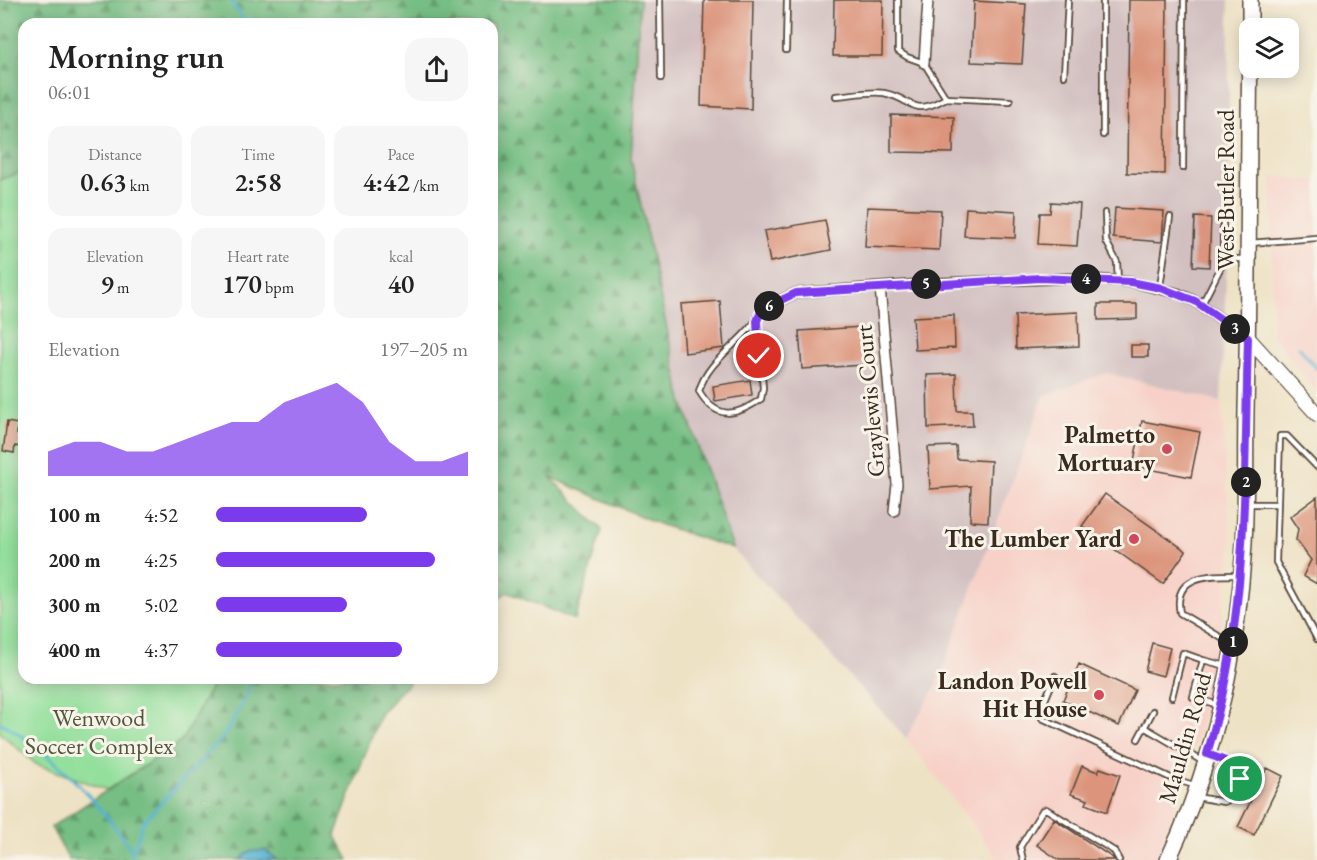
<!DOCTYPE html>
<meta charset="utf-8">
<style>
body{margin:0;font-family:"EB Garamond",serif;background:#f6f6f6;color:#222;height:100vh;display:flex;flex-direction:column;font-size:22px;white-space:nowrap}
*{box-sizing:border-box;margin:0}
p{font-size:20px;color:#767676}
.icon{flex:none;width:33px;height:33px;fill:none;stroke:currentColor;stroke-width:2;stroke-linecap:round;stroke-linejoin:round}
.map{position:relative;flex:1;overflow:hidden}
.drawer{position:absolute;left:18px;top:18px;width:480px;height:666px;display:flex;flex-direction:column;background:#fff;border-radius:18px;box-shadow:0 3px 15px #0003}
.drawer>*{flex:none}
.fabs{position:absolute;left:1239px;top:18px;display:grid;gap:12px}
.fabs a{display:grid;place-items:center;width:60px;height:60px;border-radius:12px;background:#fff;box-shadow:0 3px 15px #0003;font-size:30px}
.pin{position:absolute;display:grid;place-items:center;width:51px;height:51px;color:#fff;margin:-26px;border:3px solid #fff;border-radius:50%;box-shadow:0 2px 6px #0007}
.km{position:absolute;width:30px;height:30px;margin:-15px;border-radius:50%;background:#222;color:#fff;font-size:16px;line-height:30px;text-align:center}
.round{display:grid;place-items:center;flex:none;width:63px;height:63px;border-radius:18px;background:#f6f6f6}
.head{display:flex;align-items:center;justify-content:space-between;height:102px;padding:0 30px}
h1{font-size:33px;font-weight:600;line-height:45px}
.stats{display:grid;grid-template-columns:repeat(3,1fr);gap:9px;height:102px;padding:6px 30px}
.stats div{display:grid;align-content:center;border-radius:15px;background:#f6f6f6;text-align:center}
.stats b{font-size:26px;font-weight:600}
.stats small{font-size:16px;font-weight:400}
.stats p{font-size:16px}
.chart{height:168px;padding:12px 30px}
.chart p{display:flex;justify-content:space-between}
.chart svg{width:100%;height:108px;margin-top:6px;fill:#7c3aed;opacity:.7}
ul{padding:0 30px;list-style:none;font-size:20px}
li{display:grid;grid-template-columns:96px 72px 1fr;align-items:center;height:45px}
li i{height:15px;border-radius:8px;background:#7c3aed}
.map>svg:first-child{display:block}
.built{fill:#f7d1c8}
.industrial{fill:#d2bfc0}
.green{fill:#93df9b;stroke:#67845c;stroke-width:1.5}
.forest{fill:url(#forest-firs);stroke:#587450;stroke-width:1.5}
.water{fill:url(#water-waves);stroke:#486e78;stroke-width:1.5}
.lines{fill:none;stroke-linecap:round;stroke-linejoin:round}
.stream{stroke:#55b2d3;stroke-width:3}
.building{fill:#dc947b}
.service-casing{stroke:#564637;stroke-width:8}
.minor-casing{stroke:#564637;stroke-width:12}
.secondary-casing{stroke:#564637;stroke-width:16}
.primary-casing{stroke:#564637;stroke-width:18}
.service{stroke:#fff;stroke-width:4.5}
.minor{stroke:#fff;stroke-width:9}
.secondary{stroke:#fff;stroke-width:14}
.primary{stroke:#fff;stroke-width:15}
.route-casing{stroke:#fff;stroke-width:12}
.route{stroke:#7c3aed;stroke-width:8}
.poi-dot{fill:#d1495b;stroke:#f7f3e8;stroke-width:2}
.labels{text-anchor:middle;stroke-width:6;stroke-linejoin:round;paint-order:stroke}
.street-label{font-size:24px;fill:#3b2a1e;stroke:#f7f3e8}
.poi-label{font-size:24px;font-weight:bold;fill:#3b2a1e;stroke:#f7f3e8;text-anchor:end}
.park-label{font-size:24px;fill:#51573d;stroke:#f7f3e8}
</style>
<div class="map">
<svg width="1317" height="860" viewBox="0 0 1317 860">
<defs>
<pattern id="forest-firs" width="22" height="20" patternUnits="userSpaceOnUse" patternTransform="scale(1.5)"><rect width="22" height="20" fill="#76be83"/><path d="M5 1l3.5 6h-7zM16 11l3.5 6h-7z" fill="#629b6b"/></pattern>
<pattern id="water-waves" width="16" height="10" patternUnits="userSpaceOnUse" patternTransform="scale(1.5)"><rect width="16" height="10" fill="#55b2d3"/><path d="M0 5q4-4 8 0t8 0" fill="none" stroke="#4891ab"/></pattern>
</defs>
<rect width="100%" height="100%" fill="#f7f3e8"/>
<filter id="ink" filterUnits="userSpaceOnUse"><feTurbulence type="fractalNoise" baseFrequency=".0167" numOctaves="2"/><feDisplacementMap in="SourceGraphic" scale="12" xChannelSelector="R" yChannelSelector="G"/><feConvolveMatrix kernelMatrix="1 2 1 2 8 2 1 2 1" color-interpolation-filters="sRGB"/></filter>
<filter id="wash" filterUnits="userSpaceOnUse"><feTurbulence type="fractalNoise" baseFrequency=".008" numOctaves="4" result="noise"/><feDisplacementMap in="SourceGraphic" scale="24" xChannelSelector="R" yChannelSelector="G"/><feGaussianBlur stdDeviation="1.35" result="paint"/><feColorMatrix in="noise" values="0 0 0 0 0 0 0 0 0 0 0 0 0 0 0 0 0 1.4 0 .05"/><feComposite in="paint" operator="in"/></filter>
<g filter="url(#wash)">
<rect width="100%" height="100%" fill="#eee2c5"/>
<!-- built -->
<path class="built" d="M1272,176L1317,181V392L1272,335Z
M1106,373L1221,401L1231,549L1218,646L1200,727L1158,860H999L906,738L937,684L1044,396Z"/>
<!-- industrial -->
<path class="industrial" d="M640,0H1229V208L1221,401L1106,373L1044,396L937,684L906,738L733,549L682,400L631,159Z"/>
<!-- green -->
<path class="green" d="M24,171V678H216L181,742L107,790L36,764L0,733V180Z"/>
<!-- forest -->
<path class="forest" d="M0,0H640L631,159L682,400L733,549L659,524L550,477L602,530L575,620L507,592L492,603V24H24V171L0,180Z
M216,678H413L380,714L335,835L349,860H69L51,827L181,742Z"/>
<!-- water -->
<path class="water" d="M265,850L278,860H240L248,852Z"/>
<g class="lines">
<!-- stream -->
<path class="stream" d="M230,0L247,24
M1299,347L1317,369
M0,722C55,754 97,800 133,852
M130,860L143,822L225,735L246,697L250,678"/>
</g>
<g id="blocks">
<!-- building -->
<path class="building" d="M704,0H753L751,109L701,106Z
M834,0H883L882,56H833Z
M1129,0H1167L1165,174L1127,173Z
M974,1L1026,4L1022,64L971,62Z
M891,115L954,117L953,153L891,152Z
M1051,202L1080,204L1077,246L1038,244L1040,213H1050Z
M867,207L941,210L939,250L865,247Z
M966,208L1016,211L1015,238L964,236Z
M1115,208L1164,211L1162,242L1113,238Z
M1195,217L1211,218L1209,267L1193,266Z
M825,220L831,250L770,262L764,231Z
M720,301L724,348L685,353L681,304Z
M1098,304H1137V319L1098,320Z
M1078,312L1079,346L1016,349L1015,315Z
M954,315L955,348L915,350L913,317Z
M862,327L864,365L802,369L799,331Z
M1131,345H1148V357H1131Z
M956,374L957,411H972L973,426L928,428L927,375Z
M750,380L752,395L715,401L713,386Z
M1142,421L1200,432L1191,477L1133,466Z
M7,422L18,424L17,434L24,435V448L15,446L14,453L3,451Z
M956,446L957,459L991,461L988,522L970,521L971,486L930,489L928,447Z
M1105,494L1186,551L1163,584L1082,526Z
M1317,497V584L1303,576L1311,560L1296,540L1298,529L1290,517Z
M1152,643L1170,648L1163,676L1145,671Z
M1079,664L1135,690L1119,726L1063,700Z
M1082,766L1098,772L1100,768L1120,775L1107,812L1086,804L1088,800L1071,794Z
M1267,768L1283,776L1254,835L1238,827Z
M1054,819L1113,858L1114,860H1059L1037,845Z"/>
</g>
</g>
<g filter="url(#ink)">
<use href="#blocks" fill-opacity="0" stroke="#564637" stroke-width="1.5"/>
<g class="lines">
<defs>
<path id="service" d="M660,0L661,78
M786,50L787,0
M1064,76L1068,0
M836,96C850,95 870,91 884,93C914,99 911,118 946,98L924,63L907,57L898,51V0
M946,98L1010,101
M1103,135V0
M1183,168L1184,0
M1105,213L1106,241L1117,262L1118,281
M1250,243L1317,238
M1223,259H1245
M1160,287L1170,217
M1201,306L1223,263V221
M757,321L763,388L761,399C735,417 716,420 699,391C709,356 748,341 762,309
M1317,467L1287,436H1280L1276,562L1317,639
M1248,504H1277
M1230,643L1180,613C1172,574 1210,575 1238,575
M1203,660L1226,666
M1055,676L1040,712L1042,718L1173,779L1194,785
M1172,697L1183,653L1203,660L1193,697L1218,705
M1144,727L1202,761
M1138,739L1153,711
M1197,797L1224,802L1234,797C1245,767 1237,765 1210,755
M1023,860L1020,847L1042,811L1046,809L1114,851L1119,860"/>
<path id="minor" d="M924,63L928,0
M880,287L897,484L894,511
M762,309L796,293L937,283L1077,278L1131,282L1177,293L1195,301L1248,338"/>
<path id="secondary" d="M1248,338L1317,414"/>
<path id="primary" d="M1250,28V0
M1168,860C1212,766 1236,661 1243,558C1247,509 1245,459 1246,409C1249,287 1248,164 1250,42"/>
</defs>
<!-- service casing -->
<use href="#service" class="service-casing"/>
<!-- minor casing -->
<use href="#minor" class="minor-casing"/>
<!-- secondary casing -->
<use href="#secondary" class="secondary-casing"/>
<!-- primary casing -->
<use href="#primary" class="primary-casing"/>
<!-- service -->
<use href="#service" class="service"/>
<!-- minor -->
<use href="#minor" class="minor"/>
<!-- secondary -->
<use href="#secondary" class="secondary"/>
<!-- primary -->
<use href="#primary" class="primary"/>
</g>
</g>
<g class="lines" filter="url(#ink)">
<defs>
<path id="route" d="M759,356L757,321L762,309L796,293L1040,278L1131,282L1161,288L1195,301L1248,338C1244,479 1249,618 1207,754C1222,760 1237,762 1240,779"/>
</defs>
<!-- route casing -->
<use href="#route" class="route-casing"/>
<!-- route -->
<use href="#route" class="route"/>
</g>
<!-- markers -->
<g class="poi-dot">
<circle cx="1167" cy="449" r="6"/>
<circle cx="1134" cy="539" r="6"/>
<circle cx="1099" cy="695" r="6"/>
</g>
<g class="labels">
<!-- street labels -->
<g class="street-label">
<text transform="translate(1226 190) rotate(-90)" y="8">West Butler Road</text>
<text transform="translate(870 401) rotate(-95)" y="8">Graylewis Court</text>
<text transform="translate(1185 738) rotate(-74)" y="8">Mauldin Road</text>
</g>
<!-- poi labels -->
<g class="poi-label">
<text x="1155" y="443">Palmetto<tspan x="1155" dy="28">Mortuary</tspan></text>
<text x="1122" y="547">The Lumber Yard</text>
<text x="1087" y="689">Landon Powell<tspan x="1087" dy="28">Hit House</tspan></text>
</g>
<!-- park labels -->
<g class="park-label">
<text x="99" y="726">Wenwood<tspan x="99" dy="28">Soccer Complex</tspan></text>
</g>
</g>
</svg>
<div class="fabs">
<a><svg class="icon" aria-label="layers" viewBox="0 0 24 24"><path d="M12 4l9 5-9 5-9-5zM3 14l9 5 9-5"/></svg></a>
</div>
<div class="pin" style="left:1240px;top:779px;background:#1e9e55"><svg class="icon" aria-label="arrive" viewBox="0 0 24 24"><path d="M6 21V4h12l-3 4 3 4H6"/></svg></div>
<div class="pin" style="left:759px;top:356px;background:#d93025"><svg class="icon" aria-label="check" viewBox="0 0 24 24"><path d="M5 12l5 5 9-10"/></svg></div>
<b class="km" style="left:1233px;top:642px">1</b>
<b class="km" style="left:1246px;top:482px">2</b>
<b class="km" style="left:1235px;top:329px">3</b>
<b class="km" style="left:1086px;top:279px">4</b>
<b class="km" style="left:926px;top:284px">5</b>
<b class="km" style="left:769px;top:306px">6</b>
<section class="drawer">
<div class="head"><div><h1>Morning run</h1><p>06:01</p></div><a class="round"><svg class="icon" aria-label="share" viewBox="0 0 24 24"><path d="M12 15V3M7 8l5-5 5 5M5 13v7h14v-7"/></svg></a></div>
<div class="stats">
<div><p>Distance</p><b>0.63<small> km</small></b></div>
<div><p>Time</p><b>2:58</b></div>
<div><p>Pace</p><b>4:42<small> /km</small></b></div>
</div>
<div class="stats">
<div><p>Elevation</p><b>9<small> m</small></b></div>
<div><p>Heart rate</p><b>170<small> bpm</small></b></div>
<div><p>kcal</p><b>40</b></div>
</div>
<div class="chart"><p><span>Elevation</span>197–205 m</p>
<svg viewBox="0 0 160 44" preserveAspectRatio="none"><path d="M0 44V34L10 30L20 30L30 34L40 34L50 30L60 26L70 22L80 22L90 14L100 10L110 6L120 14L130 30L140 38L150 38L160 34V44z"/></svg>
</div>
<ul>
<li><b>100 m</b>4:52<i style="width:60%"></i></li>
<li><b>200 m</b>4:25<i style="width:87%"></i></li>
<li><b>300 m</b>5:02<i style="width:52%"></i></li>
<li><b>400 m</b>4:37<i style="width:74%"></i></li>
</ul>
</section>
</div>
